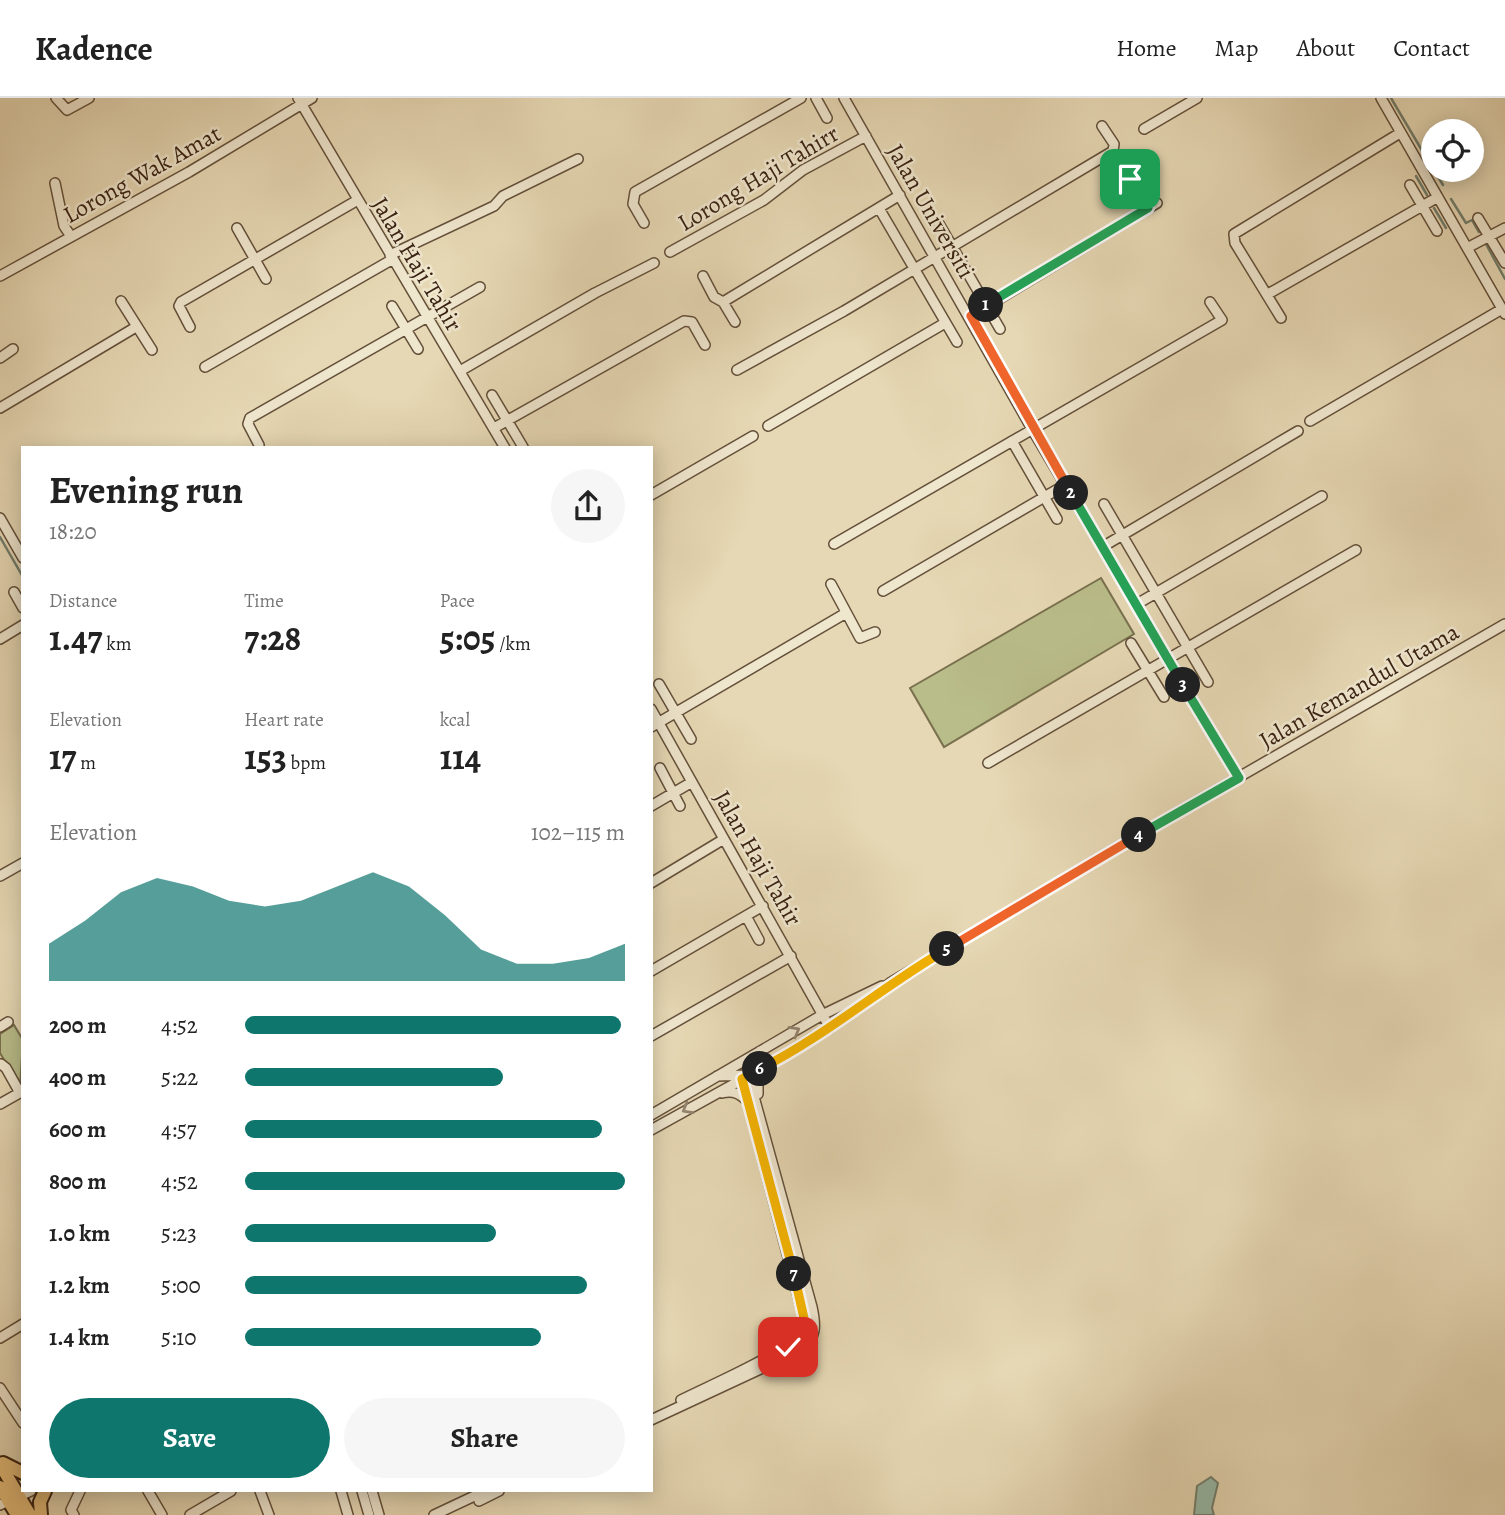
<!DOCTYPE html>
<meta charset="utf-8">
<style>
body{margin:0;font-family:Alegreya,serif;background:#f6f6f6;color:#222;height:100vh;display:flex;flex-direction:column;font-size:26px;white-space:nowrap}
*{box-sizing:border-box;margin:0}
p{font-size:23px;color:#767676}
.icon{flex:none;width:38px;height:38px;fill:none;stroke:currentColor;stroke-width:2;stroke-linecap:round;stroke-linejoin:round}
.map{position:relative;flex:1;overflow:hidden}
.sheet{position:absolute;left:21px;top:348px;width:632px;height:1046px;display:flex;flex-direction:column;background:#fff;border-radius:0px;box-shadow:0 4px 18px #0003}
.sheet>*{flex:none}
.tools{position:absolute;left:1421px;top:21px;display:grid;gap:14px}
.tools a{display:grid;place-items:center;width:63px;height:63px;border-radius:50%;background:#fff;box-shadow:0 4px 18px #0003;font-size:35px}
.pin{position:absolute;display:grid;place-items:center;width:60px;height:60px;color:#fff;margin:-30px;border-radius:14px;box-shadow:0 4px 10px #0006}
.km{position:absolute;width:35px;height:35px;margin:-18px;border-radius:50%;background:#222;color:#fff;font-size:19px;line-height:35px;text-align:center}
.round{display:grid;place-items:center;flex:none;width:74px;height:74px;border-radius:37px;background:#f6f6f6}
.headline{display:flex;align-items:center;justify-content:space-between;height:119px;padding:0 28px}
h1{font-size:38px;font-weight:700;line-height:52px}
.metrics{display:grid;grid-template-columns:repeat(3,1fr);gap:10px;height:119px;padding:7px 28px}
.metrics div{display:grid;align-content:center}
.metrics b{font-size:35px;font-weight:700}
.metrics small{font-size:19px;font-weight:400}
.metrics p{font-size:19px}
.chart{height:196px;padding:14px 28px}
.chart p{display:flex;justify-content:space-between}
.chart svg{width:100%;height:126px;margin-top:7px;fill:#0f766e;opacity:.7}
.action{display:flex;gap:14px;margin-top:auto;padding:14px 28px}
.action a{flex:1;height:80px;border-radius:42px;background:#0f766e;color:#fff;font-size:28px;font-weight:700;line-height:80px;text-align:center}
.action a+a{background:#f6f6f6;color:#222}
ul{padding:0 28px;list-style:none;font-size:23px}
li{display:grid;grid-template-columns:112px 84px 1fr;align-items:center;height:52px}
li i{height:18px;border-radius:9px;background:#0f766e}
header{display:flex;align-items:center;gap:42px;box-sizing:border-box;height:98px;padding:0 35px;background:#fff;border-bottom:2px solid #e0e0e0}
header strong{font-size:33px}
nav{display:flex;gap:38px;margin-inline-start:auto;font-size:24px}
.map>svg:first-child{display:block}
.green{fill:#b9bd8a;stroke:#79704e;stroke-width:2}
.water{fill:#97bba9;stroke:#717e6d;stroke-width:2}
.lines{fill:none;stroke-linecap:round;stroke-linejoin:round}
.stream{stroke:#717e6d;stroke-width:2.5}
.minor-casing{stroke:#64503a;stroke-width:12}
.major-casing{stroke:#392212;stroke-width:16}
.minor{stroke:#efe6ce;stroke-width:9}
.major{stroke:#e3bc7a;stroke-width:12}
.oneway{stroke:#948470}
.split-1-casing{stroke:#fff;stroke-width:14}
.split-2-casing{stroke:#fff;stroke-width:14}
.split-3-casing{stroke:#fff;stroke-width:14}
.split-4-casing{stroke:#fff;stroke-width:14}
.split-5-casing{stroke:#fff;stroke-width:14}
.split-6-casing{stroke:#fff;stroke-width:14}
.split-7-casing{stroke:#fff;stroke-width:14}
.split-8-casing{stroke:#fff;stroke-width:14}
.split-1{stroke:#22a559;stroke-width:9}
.split-2{stroke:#f0652b;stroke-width:9}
.split-3{stroke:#22a559;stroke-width:9}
.split-4{stroke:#22a559;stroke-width:9}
.split-5{stroke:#f0652b;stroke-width:9}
.split-6{stroke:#f5b400;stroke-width:9}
.split-7{stroke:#f5b400;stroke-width:9}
.split-8{stroke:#f5b400;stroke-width:9}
.labels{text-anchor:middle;stroke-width:5;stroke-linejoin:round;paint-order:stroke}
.street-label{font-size:24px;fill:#392212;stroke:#efe6ce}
</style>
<header>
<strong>Kadence</strong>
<nav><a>Home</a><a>Map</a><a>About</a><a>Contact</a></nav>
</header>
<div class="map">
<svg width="1505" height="1417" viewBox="0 0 1505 1417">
<rect width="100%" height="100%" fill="#e6d8b4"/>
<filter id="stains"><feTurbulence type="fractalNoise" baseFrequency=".00286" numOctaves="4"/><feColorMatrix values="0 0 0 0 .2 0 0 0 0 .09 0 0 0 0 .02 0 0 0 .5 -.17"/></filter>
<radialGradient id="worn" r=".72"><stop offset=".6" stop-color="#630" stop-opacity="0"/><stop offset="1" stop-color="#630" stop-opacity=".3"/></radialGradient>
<!-- green -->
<path class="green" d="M1101,480L1134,536L944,649L910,590Z
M14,927L23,942L20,989L0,955V936Z"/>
<!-- water -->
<path class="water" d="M1211,1379L1218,1385L1212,1410L1214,1417H1194L1197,1388Z"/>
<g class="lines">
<!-- stream -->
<path class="stream" d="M1391,0L1433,71
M1434,72L1443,87
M1416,78L1427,97
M1451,101L1466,125L1472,122L1479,134
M1434,110L1446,130
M1486,146L1505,181
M0,439L23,479"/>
<defs>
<path id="minor" d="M56,0L67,12L89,0
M298,0L505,350
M816,0L827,20
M844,0L1032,331L1239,680
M1381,0L1505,216
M1144,31L1197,0
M1113,53L1148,110
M55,85L64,128L70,137
M1410,87L1437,133
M880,112L957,244
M1478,120L1505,165
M938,124L1000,231
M644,125L633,106L635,94L801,0
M237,130L266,181
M1467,150L1505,130
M670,154L764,102L803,72L866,38
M390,157L494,108L503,98L578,61
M0,178L189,74L312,0
M703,178L714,199L723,204L900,97
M1268,196L1438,99
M121,203L152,252
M723,204L735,224
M392,208L418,251
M971,218L1157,105
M1281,220L1235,145L1234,136L1400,35
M190,229L179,208L181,204L356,103
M0,260L13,251
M205,269L393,161
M737,272L844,213L1113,53L1114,46L1102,28
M460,273L595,195L654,165
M492,297L523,349
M0,310L136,229
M1310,323L1502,211
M768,328L945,225
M494,330L684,223L692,224L705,247
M1012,343L1057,421
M259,347L248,326L250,320L480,189
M651,397L753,338
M1104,406L1208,584
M0,420L23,460
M834,446L1222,222L1210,204
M1104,448L1298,333
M831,486L860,540L875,534
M883,493L1065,387
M14,494L23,510
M1137,506L1322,398
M0,541L23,527
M1131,545L1164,599
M659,586L691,641
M651,611L830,930
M651,629L846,515
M988,665L1356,452
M660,670L680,708
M651,708L692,684
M0,778L23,765
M651,785L724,741
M746,818L759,842
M651,873L763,808
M0,929L8,924
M651,938L791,858
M1,966L6,970L20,995
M722,995C734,992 741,996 749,1005
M758,996V982L769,969
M0,1006L23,993
M651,1017L822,917L882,888
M651,1032L779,961L849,916L890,885L1119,748L1505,526
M0,1240L23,1226
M0,1290L23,1325
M681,1302C704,1290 801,1249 806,1229L742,981L760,953
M651,1322L801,1252C817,1240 816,1227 812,1209L748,977L717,978
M148,1393L162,1417
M260,1393L269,1417
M341,1393L348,1417
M362,1393L369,1417
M372,1393L379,1417
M479,1403L499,1393
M0,1407L31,1393
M74,1417L71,1412L80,1393
M190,1417L231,1393
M434,1417L485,1393"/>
<path id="major" d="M3,1365L23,1375
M0,1366L30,1417
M0,1389L17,1417
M41,1417L40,1404L45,1393"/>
</defs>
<!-- minor casing -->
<use href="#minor" class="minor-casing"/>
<!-- major casing -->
<use href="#major" class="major-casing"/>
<!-- minor -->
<use href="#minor" class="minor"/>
<!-- major -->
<use href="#major" class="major"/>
</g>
<!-- one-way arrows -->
<defs><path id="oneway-chevron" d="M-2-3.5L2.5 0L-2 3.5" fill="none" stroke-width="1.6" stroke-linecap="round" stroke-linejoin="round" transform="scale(1.75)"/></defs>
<g class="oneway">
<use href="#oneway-chevron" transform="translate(795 933) rotate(-30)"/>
<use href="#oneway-chevron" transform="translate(687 1011) rotate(150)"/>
</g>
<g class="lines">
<defs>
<path id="split-1" d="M986,207L1148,110L1130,81"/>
<path id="split-2" d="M986,207L971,218L1071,395"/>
<path id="split-3" d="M1071,395L1183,587"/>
<path id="split-4" d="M1139,737L1239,680L1183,587"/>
<path id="split-5" d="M947,851L1139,737"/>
<path id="split-6" d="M760,971C827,937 883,888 947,851"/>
<path id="split-7" d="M760,971L742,981L794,1176"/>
<path id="split-8" d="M788,1249L804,1237L806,1229L794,1176"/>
</defs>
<!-- split-1 casing -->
<use href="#split-1" class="split-1-casing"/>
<!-- split-2 casing -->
<use href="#split-2" class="split-2-casing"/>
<!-- split-3 casing -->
<use href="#split-3" class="split-3-casing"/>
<!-- split-4 casing -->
<use href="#split-4" class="split-4-casing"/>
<!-- split-5 casing -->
<use href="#split-5" class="split-5-casing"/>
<!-- split-6 casing -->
<use href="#split-6" class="split-6-casing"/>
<!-- split-7 casing -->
<use href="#split-7" class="split-7-casing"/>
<!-- split-8 casing -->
<use href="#split-8" class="split-8-casing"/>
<!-- split-1 -->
<use href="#split-1" class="split-1"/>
<!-- split-2 -->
<use href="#split-2" class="split-2"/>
<!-- split-3 -->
<use href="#split-3" class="split-3"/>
<!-- split-4 -->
<use href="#split-4" class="split-4"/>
<!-- split-5 -->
<use href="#split-5" class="split-5"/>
<!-- split-6 -->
<use href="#split-6" class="split-6"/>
<!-- split-7 -->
<use href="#split-7" class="split-7"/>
<!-- split-8 -->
<use href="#split-8" class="split-8"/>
</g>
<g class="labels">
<!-- street labels -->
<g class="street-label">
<text transform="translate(142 76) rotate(-29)" y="8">Lorong Wak Amat</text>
<text transform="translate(758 80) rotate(-31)" y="8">Lorong Haji Tahirr</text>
<text transform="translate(931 113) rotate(60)" y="8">Jalan Universiti</text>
<text transform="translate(417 166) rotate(59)" y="8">Jalan Haji Tahir</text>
<text transform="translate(1359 588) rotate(-30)" y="8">Jalan Kemandul Utama</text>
<text transform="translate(758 760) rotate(60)" y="8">Jalan Haji Tahir</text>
</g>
</g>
<rect width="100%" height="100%" filter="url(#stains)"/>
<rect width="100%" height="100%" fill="url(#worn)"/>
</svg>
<div class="tools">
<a><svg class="icon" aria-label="locate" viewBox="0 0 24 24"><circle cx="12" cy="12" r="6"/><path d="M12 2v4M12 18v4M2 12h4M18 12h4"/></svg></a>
</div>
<div class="pin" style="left:1130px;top:81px;background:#1e9e55"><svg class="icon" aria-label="arrive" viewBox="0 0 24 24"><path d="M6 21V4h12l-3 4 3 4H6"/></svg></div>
<div class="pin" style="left:788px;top:1249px;background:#d93025"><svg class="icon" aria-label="check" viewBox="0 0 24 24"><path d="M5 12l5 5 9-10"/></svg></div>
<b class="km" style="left:986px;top:207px">1</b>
<b class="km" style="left:1071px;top:395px">2</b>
<b class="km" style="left:1183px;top:587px">3</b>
<b class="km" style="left:1139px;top:737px">4</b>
<b class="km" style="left:947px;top:851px">5</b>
<b class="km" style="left:760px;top:971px">6</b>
<b class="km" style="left:794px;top:1176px">7</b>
<section class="sheet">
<div class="headline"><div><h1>Evening run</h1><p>18:20</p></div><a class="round"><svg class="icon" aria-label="share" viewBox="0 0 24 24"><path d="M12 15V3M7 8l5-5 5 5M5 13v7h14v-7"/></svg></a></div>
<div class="metrics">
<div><p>Distance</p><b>1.47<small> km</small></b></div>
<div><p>Time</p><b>7:28</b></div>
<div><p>Pace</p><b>5:05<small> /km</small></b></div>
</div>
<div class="metrics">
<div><p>Elevation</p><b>17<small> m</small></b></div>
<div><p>Heart rate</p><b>153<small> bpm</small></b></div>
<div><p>kcal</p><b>114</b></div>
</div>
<div class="chart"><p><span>Elevation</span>102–115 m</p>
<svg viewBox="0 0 160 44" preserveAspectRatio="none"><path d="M0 44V31L10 23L20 13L30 8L40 11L50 16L60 18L70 16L80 11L90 6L100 11L110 21L120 33L130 38L140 38L150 36L160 31V44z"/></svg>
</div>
<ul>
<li><b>200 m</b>4:52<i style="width:99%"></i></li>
<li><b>400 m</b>5:22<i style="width:68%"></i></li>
<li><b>600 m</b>4:57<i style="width:94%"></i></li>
<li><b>800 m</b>4:52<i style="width:100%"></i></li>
<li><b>1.0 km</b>5:23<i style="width:66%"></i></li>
<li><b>1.2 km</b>5:00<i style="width:90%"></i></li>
<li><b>1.4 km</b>5:10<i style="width:78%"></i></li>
</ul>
<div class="action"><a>Save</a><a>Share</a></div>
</section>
</div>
